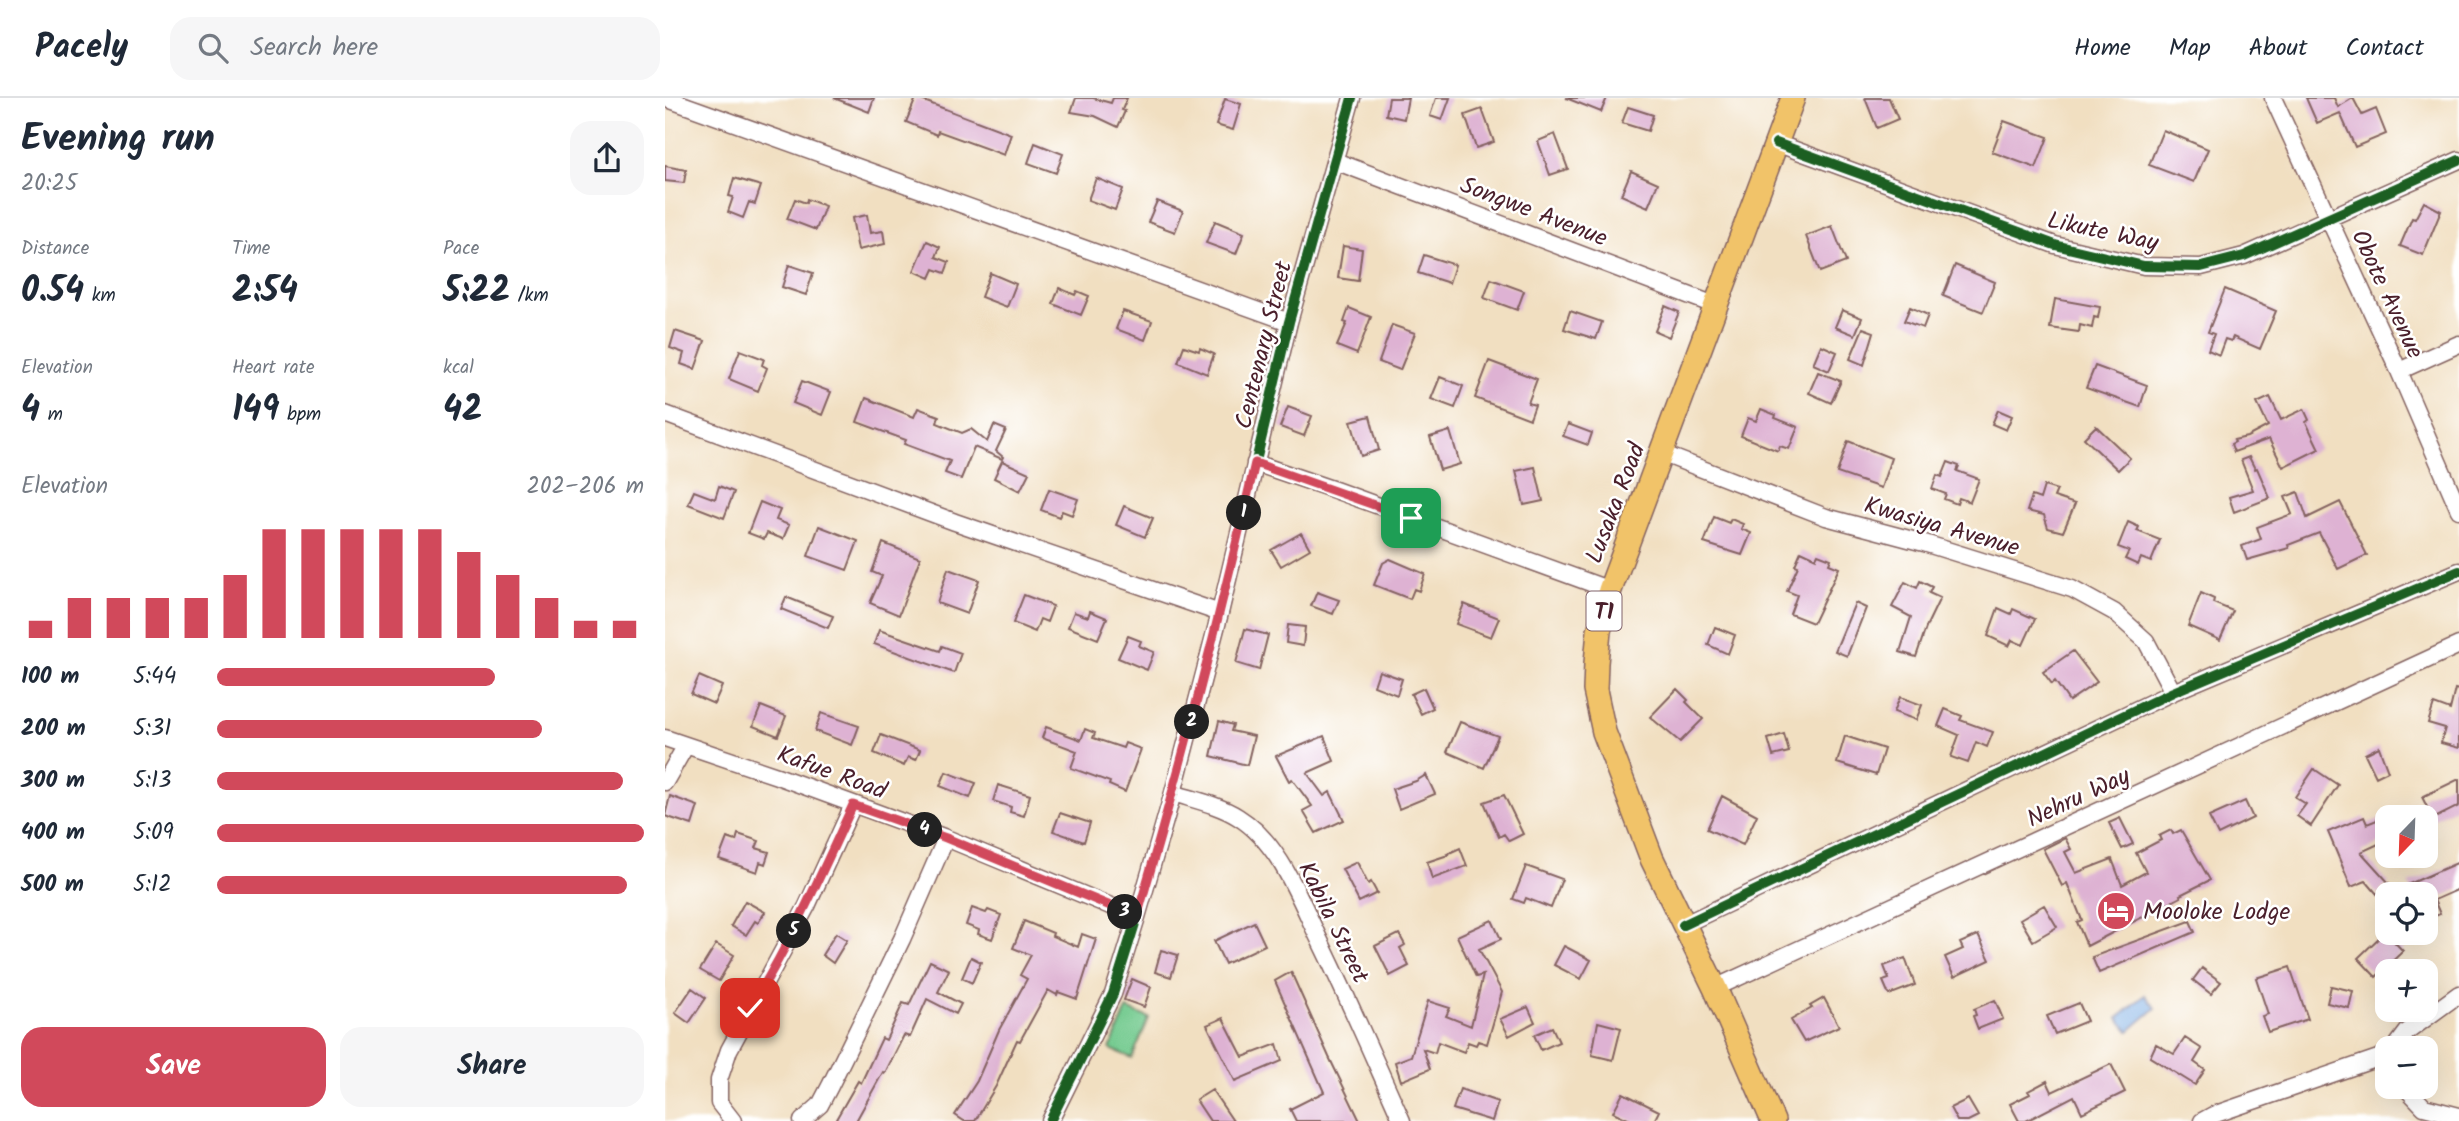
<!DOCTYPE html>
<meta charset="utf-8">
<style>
body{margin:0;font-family:Kalam,sans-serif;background:#f6f6f7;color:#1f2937;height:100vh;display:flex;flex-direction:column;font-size:26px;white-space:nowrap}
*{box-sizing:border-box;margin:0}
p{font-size:23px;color:#747a83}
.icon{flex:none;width:38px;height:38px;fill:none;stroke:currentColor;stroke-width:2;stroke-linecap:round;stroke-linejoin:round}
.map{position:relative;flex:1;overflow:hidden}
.sheet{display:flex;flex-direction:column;background:#fff;width:665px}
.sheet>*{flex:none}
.needle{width:46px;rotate:203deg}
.fabs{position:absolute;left:1710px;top:707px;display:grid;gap:14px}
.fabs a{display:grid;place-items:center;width:63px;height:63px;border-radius:14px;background:#fff;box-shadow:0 7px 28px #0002;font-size:35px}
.pin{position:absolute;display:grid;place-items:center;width:60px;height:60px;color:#fff;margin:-30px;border-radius:14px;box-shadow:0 4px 10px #0006}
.km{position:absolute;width:35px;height:35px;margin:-18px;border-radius:50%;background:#222;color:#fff;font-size:19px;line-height:35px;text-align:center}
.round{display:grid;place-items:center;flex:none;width:74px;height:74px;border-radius:21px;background:#f6f6f7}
.overview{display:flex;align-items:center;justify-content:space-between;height:119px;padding:0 21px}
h1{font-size:38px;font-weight:700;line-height:52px}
.stats{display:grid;grid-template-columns:repeat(3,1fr);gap:10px;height:119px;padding:7px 21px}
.stats div{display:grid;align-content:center}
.stats b{font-size:35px;font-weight:700}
.stats small{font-size:19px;font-weight:400}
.stats p{font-size:19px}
.chart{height:196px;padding:14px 21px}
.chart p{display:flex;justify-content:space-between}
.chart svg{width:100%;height:126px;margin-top:7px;stroke:#d1495b;stroke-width:6}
.action{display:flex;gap:14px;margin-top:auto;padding:14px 21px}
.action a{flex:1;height:80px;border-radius:21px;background:#d1495b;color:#fff;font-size:28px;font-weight:700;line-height:80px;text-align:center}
.action a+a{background:#f6f6f7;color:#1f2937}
ul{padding:0 21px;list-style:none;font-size:23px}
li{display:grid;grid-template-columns:112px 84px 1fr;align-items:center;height:52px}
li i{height:18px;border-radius:9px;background:#d1495b}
header{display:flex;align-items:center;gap:42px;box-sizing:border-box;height:98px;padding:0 35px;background:#fff;border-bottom:2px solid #e0e1e3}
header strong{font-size:33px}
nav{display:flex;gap:38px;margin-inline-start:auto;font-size:24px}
.search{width:490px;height:63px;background:#f6f6f7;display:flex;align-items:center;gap:18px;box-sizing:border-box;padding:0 24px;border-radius:21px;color:#747a83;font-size:26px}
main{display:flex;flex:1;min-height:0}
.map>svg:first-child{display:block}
.green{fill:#74cb90;stroke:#5f755e;stroke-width:2}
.water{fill:#75a9e2;stroke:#606486;stroke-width:2}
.building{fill:#deb2d3}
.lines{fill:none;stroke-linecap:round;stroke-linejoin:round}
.minor-casing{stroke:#846260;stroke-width:19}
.highway-casing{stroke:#846260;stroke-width:26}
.minor{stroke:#fff;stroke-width:16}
.highway{stroke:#f1c369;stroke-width:23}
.cycleway-casing{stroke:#fff;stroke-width:15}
.cycleway{stroke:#1b5e20;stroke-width:10}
.route-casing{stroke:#fff;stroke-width:14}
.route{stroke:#d1495b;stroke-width:9}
.labels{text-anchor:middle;stroke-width:5;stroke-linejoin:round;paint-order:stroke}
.shield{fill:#fff;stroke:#80626b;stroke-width:2}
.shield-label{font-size:23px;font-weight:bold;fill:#4a1f2b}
.street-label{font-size:24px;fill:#4a1f2b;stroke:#fff}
.poi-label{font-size:24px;fill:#4a1f2b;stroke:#fff;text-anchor:start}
</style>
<header>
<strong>Pacely</strong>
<div class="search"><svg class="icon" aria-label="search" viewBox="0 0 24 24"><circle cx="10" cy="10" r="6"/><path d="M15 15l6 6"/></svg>Search here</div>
<nav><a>Home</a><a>Map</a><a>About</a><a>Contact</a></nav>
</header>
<main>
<section class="sheet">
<div class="overview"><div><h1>Evening run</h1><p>20:25</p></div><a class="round"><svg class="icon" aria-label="share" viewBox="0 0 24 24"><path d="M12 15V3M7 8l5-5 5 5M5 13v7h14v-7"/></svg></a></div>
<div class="stats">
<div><p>Distance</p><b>0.54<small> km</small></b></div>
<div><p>Time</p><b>2:54</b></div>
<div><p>Pace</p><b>5:22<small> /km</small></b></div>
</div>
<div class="stats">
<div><p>Elevation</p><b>4<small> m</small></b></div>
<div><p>Heart rate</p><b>149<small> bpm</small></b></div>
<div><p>kcal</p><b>42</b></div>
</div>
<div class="chart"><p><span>Elevation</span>202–206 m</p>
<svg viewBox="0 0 160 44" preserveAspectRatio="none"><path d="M5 44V38M15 44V30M25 44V30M35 44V30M45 44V30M55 44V22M65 44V6M75 44V6M85 44V6M95 44V6M105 44V6M115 44V14M125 44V22M135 44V30M145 44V38M155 44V38"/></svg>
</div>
<ul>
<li><b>100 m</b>5:44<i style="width:65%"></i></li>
<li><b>200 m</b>5:31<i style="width:76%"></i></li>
<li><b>300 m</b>5:13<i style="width:95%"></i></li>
<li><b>400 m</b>5:09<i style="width:100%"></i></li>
<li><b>500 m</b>5:12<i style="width:96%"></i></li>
</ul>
<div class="action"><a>Save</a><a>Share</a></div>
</section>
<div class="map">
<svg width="1794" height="1023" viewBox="0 0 1794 1023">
<rect width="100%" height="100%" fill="#fff"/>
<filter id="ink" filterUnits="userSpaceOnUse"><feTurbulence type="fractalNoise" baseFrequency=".0143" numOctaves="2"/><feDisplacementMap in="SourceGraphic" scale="14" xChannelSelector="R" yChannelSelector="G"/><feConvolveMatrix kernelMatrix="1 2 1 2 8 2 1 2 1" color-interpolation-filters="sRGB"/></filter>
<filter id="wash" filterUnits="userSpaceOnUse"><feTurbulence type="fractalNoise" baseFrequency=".00686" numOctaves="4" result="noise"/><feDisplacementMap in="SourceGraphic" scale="28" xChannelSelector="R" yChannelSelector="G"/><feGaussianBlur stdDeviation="1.57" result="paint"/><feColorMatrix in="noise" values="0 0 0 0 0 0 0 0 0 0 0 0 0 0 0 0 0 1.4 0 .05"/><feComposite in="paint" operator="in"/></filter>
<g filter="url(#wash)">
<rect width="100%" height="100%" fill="#f1dfc1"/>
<!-- green -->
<path class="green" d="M462,911L484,920L467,960L445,951Z"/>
<!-- water -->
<path class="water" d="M1480,897L1491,910L1464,933L1453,920Z"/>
<g id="blocks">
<!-- building -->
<path class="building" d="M169,0H209L204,14Z
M251,0L346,36L339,57L273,33L272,37L241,24Z
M411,0H428L446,5L448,0H462L457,12L460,13L453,29L430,18L406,14Z
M724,0H743L739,21L721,17Z
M771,0H785L777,22L765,18Z
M901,0H942L936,14Z
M1200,0H1224L1233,21L1212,30Z
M1641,0H1669L1673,9L1688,0L1697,17L1711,11L1721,36L1690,49L1675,15L1652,25Z
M560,1L576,6L568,32L551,27Z
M963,9L988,17L983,33L957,25Z
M817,11L829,44L811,50L800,17Z
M1339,23L1383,39L1371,70L1327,54Z
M1498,32L1543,51L1529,84L1484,67Z
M890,36L903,71L885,77L873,43Z
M370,45L398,56L391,75L363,65Z
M0,68L21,72L19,85L0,83Z
M966,73L993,85L983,109L956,97Z
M69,80L96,88L90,106L84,104L78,120L63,114L68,99L64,98Z
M431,80L458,91L450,112L423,102Z
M130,101L141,105L142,101L160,108L151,132L122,121Z
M492,103L518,113L510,134L483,124Z
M1759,104L1776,113L1758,157L1735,148L1747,120L1750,121Z
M202,117L205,135L218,133L220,146L193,152L187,120Z
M550,123L579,135L571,156L541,145Z
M1167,128L1181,164L1155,174L1141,138Z
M262,143L275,149L271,159L284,164L280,175L269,171L265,180L249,173Z
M678,148L697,151L693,183L673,180Z
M759,157L790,167L784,185L753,175Z
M124,167L148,175L141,197L117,189Z
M1290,167L1330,184L1318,214L1278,198Z
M325,175L351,186L342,209L316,199Z
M826,181L859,193L852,212L819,200Z
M394,190L410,197L412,193L424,198L416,217L388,206Z
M1560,191L1611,213L1595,251L1568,239L1566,243L1560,241L1554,257L1543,252L1549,236L1543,234Z
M1390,201L1435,209L1433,220L1429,219L1427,230L1415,227L1414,234L1385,230Z
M1000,208L1014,214L1004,239L990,233Z
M1245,209L1263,217L1258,230L1239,223Z
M684,210L706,219L692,256L672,248L682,225L679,224Z
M1177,212L1197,220L1190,237L1170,229Z
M458,213L487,223L480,242L451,231Z
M905,213L937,224L931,241L899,231Z
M727,227L750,235L735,272L714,264Z
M1198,230L1209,234L1199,267L1185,261Z
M10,233L40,243L30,271L16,266L19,255L5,250Z
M1156,247L1172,254L1164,273L1148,266Z
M519,248L534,253L535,250L549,256L542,276L513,264Z
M75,252L99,261L97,267L102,270L93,293L64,281Z
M824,263L872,281L863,305L870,307L865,321L810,300Z
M1430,268L1482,287L1475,309L1421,290Z
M1153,274L1176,283L1166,305L1144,295Z
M775,279L798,288L790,310L766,301Z
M137,283L166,294L157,317L128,305Z
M1605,299L1616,322L1639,311L1644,322L1641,324L1654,351L1618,369L1604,341L1569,354L1566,346L1570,344L1569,342L1582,339L1603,328L1592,305Z
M201,300L249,319L253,310L274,318L272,325L297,335L306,331L322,344L329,327L341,332L331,353L338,359L337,361L309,349L296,381L280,375L285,363L239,346L241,342L192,324Z
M623,309L647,318L639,338L615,329Z
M1096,311L1111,317L1110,320L1133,329L1124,351L1115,348L1113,353L1076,338L1083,320L1091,323Z
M1333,312L1347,318L1341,332L1327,326Z
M705,318L714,352L696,358L686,323Z
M903,326L927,335L923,347L898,338Z
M1431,328L1465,360L1453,372L1419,340Z
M785,333L795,366L775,372L765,339Z
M1183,343L1226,360L1216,390L1172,375Z
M1584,359L1590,371L1592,370L1605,400L1569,414L1564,399L1588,392L1576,362Z
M337,363L364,375L355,393L329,380Z
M1283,364L1294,368L1292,373L1314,381L1305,404L1294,400L1292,406L1279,401L1281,396L1267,391L1272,377L1277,379Z
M870,369L878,403L859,407L851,373Z
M54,388L69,394L59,420L23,406L29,393L50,401Z
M1379,388L1392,392L1389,399L1410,406L1398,434L1383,430L1379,417L1362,413L1367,398L1375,401Z
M384,391L413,401L407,417L397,413L394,419L376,412Z
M1633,394L1642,420L1675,404L1702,457L1673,471L1654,435L1623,447L1624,450L1582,462L1577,448L1596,441L1592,429L1627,416L1620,399Z
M95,404L115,412L111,422L124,427L118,441L102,435L99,441L83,435Z
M459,408L488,420L480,439L451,427Z
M1049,419L1064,425L1066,421L1078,426L1076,431L1086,435L1077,457L1039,445Z
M1463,424L1474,429L1472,433L1495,442L1486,464L1476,460L1473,467L1460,461L1464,453L1453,449Z
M154,428L193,443L182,472L143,458Z
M636,435L645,451L616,468L606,452Z
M218,445L255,460L234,517L205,505L217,478L207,474Z
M1136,453L1151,460L1153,456L1166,461L1164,466L1174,470L1148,525L1125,516L1132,497L1122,493L1133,468L1130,467Z
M725,461L760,476L754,493L749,491L745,501L709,487L718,465Z
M283,471L314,482L302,516L272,505Z
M1255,483L1267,489L1264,495L1275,500L1262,527L1251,559L1235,554L1246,519L1227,509L1240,484L1252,490Z
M652,494L674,502L668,516L646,508Z
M1536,495L1549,501L1548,505L1568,513L1555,542L1523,528Z
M359,497L388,508L382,524L375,521L370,534L348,525Z
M121,499L168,518L163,530L116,511Z
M1190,505L1201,510L1182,558L1170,553Z
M799,506L834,520L826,539L791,526Z
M1333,510L1346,516L1348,511L1370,521L1358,547L1347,542L1344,548L1323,538Z
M425,513L442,520L433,541L403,529L409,514L423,519Z
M623,527L640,529L638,548L621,545Z
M1050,529L1070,537L1063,556L1043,547Z
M580,531L603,537L594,572L571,565Z
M214,532L275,553L277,548L296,555L289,575L209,546Z
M463,538L476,543L474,548L489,554L482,572L453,560Z
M1408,553L1432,584L1404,603L1390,583L1387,586L1378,574Z
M714,573L737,581L732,597L709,588Z
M34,578L57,588L49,606L26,596Z
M759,590L768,610L756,616L746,596Z
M1012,591L1023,602L1021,604L1038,621L1015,644L985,619Z
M1790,591L1794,592V650L1776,645L1780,630L1763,625L1769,606L1785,612Z
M1235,599L1257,607L1251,622L1229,614Z
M96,608L121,618L113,638L88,628Z
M1280,611L1297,618L1295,622L1328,634L1322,649L1311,644L1303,665L1286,659L1294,637L1273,628Z
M156,615L194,628L187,647L150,633Z
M554,623L568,627L566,633L589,638L582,667L546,658Z
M795,624L833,638L819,670L782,654Z
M381,629L416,642L420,631L430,635L428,640L458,650L460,645L476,651L460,694L444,687L445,684L406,670L412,653L377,640Z
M1119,636L1124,654L1108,658L1103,641Z
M216,637L255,652L251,662L243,659L239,668L209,655Z
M659,638L669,663L642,675L659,698L665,694L679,722L651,735L638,713L647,708L627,681L624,683L611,658Z
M1180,638L1219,651L1211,677L1172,665Z
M1714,649L1723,673L1711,679L1700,656Z
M1649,671L1673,687L1646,728L1632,718L1641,706L1630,699Z
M281,674L311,685L305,700L275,688Z
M761,677L770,696L734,711L727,691L751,683Z
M1794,681V708L1768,721L1757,699Z
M333,687L365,697L359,718L345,714L346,709L328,703Z
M839,697L858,736L844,743L839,736L834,739L819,704Z
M5,698L33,708L27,727L0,718Z
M1057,698L1092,717L1078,747L1042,731Z
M1580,703L1588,720L1553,737L1544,719Z
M395,715L425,725L419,744L388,733Z
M1699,719L1702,726L1722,718V742L1696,754L1724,785L1712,796L1701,783L1686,789L1663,734Z
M1455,720L1468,746L1457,751L1444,725Z
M1506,732L1508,736L1516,732L1545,782L1515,797L1516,799L1422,848L1412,824L1417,822L1402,785L1397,788L1378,751L1400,740L1406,751L1400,754L1411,775L1447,761L1457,787L1481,774L1471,755L1496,742L1494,738Z
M73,736L94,743L91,750L104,754L100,766L95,764L92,774L54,761L62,740L71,743Z
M795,750L802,768L767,781L762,764L783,757L782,756Z
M692,764L703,786L706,784L712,795L694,804L677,771Z
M1794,764V791L1769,802L1775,816L1760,822V796H1749L1744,786Z
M861,768L897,781L886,810L861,800L859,805L848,801Z
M80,803L100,814L93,825L90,823L81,837L66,828Z
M1379,807L1392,829L1368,843L1355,821Z
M307,810L321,815L323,812L336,817L327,841L313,836L314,832L301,827Z
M827,822L836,841L814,851L837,894L822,946L813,943L811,947L803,944L799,954L773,944L770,955L758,951L765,971L736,983L730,964L746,958L763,903L785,910L781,918L806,928L818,877L811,879L792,838Z
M359,823L388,835L387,838L413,849L417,836L431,841L412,901L393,894L392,897L383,892L355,943L352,942L331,988L310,1023H299L290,1017L312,983L334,932L362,881L355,877L366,857L348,850Z
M1525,823L1530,834L1434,875L1427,859Z
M589,824L600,847L560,866L549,843Z
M1720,834L1738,853L1711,879L1693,860Z
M171,835L182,842L168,865L157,857Z
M734,836L740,847L735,850L744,868L725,878L710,848Z
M1313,837L1325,862L1289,879L1280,859L1298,851L1295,845Z
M51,846L69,857L54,883L35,872Z
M899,848L926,862L916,881L889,867Z
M496,852L513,857L506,879L490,874Z
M306,859L316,864L307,885L297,880Z
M1240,860L1250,887L1224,897L1218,883L1224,881L1219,868Z
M265,863L284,872L273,894L296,906L291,916L262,901L245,939L239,937L220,975L218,974L191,1023H170L193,983L196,985L217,940L221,942L238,905L244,907Z
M1625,869L1643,921L1603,934L1597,918L1603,916L1591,880Z
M1537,870L1556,884L1546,896L1528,882Z
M626,874L664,959L695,1023H631L625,1011L659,994L610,883Z
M467,881L486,889L479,909L459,902Z
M1666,888L1688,893L1684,910L1662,905Z
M27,890L41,900L24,925L10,915Z
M1159,900L1174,928L1139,944L1126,922L1147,910L1145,908Z
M1330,902L1338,921L1313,931L1308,918L1311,917L1309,911Z
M1414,905L1422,923L1390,936L1382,918Z
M863,909L870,924L844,938L835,921Z
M558,920L578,959L612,946L617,963L570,983L542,927Z
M933,924L956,930L948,962L927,957Z
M887,929L894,944L876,952L869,937Z
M1520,940L1537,951L1529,964L1540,972L1530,987L1485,959L1491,946L1509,956Z
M1446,966L1460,994L1417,1015L1409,998L1361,1023H1354L1345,1006L1365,996L1363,993L1382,983L1387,994Z
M795,991L833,1004L827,1023L788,1011Z
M547,992L568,1023H545L531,1002Z
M958,995L994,1013L989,1023H967L948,1014Z
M1303,1001L1313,1018L1303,1023H1292L1285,1010Z"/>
</g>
</g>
<g filter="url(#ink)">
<use href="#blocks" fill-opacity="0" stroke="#846260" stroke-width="2"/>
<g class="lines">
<defs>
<path id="minor" d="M0,0L624,224
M1608,0L1734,273L1794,412
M1111,45L1390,147L1479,168L1536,169L1579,158L1794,62
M670,63L1052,208
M1734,273L1794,246
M0,316L290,424L555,515
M996,355L1161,419L1259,445L1407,491L1449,514L1481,543L1508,594
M590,365L670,392L945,492
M0,640L112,678L281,740L472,819
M0,684L20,649
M508,695C530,702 554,707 573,719C615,745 634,800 655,843C684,902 710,963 737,1023
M1018,827L1508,594L1794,473
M1050,890L1794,547
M1730,950L1742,934L1794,896
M1740,989L1759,1009L1794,1018
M68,1023L54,1005V982L64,952L142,808L188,707
M137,1023L155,1007L165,988L237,841L281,740
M385,1023L448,896L472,819L508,695L555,515L624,224L687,0
M1537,1023L1548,1017L1722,957"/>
<path id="highway" d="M1108,1023L1050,890L987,761L939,634L930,592L931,565L934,533L945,492L1128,0"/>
</defs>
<!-- minor casing -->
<use href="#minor" class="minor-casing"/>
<!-- highway casing -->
<use href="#highway" class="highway-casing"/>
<!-- minor -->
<use href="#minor" class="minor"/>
<!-- highway -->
<use href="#highway" class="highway"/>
<defs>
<path id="cycleway" d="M1111,45L1390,147L1479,168L1536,169L1579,158L1794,62
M1018,827L1508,594L1794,473
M385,1023L448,896L472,819L508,695L555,515L624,224L687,0"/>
</defs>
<!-- cycleway casing -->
<use href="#cycleway" class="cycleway-casing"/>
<!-- cycleway -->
<use href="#cycleway" class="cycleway"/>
</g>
</g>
<g class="lines" filter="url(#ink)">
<defs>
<path id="route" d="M85,910C126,845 156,776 188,707L281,740L472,819C516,669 555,518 590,365L746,420"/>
</defs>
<!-- route casing -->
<use href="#route" class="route-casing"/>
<!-- route -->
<use href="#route" class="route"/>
</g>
<!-- icons -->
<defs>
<symbol id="hotel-disc" viewBox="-11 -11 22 22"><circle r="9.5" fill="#d1495b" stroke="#fff"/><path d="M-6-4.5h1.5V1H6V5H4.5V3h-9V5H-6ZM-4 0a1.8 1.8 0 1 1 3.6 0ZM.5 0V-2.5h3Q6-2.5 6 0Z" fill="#fff"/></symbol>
</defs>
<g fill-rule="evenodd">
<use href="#hotel-disc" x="1429" y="791" width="44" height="44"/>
</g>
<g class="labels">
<!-- shield labels -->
<rect class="shield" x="921.5" y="493.5" width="35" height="39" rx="5"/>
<g class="shield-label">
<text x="939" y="521">T1</text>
</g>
<!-- street labels -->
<g class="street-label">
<text transform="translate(869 113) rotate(21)" y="8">Songwe Avenue</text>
<text transform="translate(1438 133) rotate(12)" y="8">Likute Way</text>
<text transform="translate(1723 196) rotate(65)" y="8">Obote Avenue</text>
<text transform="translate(598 247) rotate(-76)" y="8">Centenary Street</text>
<text transform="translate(950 405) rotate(-69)" y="8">Lusaka Road</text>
<text transform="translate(1277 428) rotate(16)" y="8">Kwasiya Avenue</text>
<text transform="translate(167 674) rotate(20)" y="8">Kafue Road</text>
<text transform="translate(1413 699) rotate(-25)" y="8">Nehru Way</text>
<text transform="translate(669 824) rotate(64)" y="8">Kabila Street</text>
</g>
<!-- poi labels -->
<g class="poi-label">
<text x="1478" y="821">Mooloke Lodge</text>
</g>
</g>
</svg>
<div class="fabs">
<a><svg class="needle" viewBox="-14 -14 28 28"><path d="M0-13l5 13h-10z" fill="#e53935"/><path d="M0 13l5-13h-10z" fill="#747a83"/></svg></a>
<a><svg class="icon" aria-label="locate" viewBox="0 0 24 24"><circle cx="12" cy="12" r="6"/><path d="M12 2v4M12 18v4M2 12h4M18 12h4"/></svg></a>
<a>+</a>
<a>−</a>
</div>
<div class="pin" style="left:746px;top:420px;background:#1e9e55"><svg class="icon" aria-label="arrive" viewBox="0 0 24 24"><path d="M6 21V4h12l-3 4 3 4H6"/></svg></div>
<div class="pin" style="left:85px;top:910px;background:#d93025"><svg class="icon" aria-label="check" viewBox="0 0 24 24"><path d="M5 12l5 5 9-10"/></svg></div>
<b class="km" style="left:579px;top:415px">1</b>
<b class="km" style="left:527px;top:624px">2</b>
<b class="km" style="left:460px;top:814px">3</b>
<b class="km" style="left:260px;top:732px">4</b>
<b class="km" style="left:129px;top:833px">5</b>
</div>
</main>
